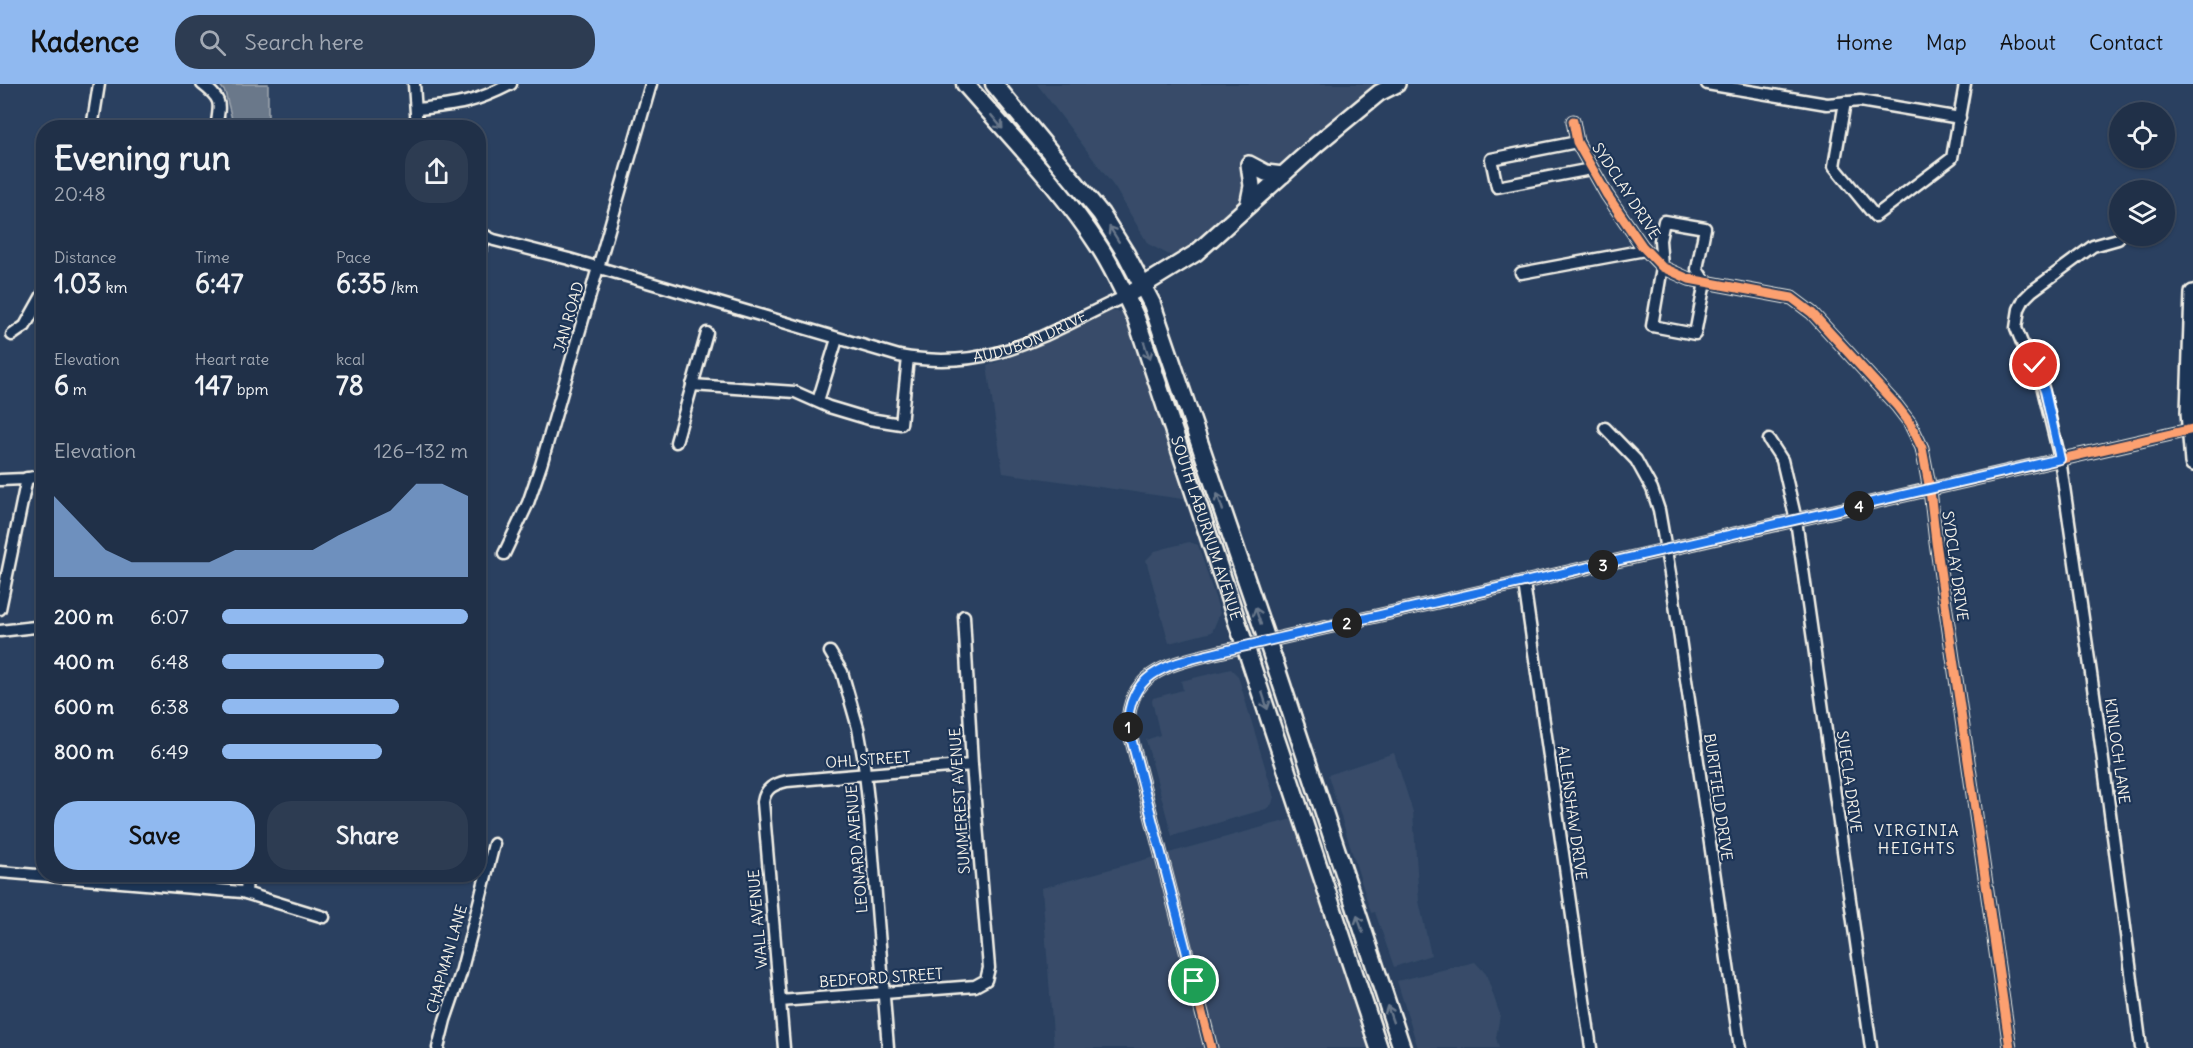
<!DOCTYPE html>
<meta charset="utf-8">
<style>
body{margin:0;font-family:Delius,sans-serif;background:#2d3c52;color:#f1f3f6;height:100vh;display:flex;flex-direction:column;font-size:22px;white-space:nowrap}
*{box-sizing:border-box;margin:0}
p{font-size:20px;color:#a2a9b4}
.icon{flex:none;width:33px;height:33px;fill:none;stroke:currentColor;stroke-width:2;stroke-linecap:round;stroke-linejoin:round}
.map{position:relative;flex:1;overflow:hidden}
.drawer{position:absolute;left:36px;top:36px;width:450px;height:762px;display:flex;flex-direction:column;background:#203048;border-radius:24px;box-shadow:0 2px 4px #0004,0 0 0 2px #3d4b60}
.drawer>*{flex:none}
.controls{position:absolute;left:2109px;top:18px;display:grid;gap:12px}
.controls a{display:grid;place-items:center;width:66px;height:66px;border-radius:50%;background:#203048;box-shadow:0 2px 4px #0004,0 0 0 2px #3d4b60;font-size:30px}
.pin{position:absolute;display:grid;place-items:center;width:51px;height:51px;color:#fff;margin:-26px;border:3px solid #fff;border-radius:50%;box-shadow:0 2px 6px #0007}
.km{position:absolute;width:30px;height:30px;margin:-15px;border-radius:50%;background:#222;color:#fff;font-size:16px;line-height:30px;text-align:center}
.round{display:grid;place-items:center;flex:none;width:63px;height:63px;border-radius:24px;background:#2d3c52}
.overview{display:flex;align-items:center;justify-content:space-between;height:102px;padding:0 18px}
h1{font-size:33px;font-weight:700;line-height:45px}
.stats{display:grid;grid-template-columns:repeat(3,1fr);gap:9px;height:102px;padding:6px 18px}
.stats div{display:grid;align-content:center}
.stats b{font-size:26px;font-weight:700}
.stats small{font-size:16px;font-weight:400}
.stats p{font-size:16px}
.chart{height:168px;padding:12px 18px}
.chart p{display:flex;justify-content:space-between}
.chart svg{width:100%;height:108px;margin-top:6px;fill:#90b9f0;opacity:.7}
.cta{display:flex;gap:12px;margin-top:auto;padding:12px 18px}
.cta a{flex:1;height:69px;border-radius:24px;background:#90b9f0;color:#111;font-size:24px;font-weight:700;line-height:69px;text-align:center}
.cta a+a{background:#2d3c52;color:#f1f3f6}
ul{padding:0 18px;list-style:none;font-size:20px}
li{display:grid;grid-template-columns:96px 72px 1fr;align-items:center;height:45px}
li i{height:15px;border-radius:8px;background:#90b9f0}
header{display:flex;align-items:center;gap:36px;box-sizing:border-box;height:84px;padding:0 30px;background:#90b9f0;color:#111}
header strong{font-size:28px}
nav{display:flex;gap:33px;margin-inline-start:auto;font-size:21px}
.search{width:420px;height:54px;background:#2d3c52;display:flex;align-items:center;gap:15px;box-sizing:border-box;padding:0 21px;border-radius:24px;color:#a2a9b4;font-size:22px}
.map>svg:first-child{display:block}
.built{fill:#374c69}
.water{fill:#6a788a;stroke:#a1a8b0;stroke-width:1.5}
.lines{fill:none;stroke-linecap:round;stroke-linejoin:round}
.street-casing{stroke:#f4f1e8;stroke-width:15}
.secondary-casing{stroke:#f4f1e8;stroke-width:20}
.primary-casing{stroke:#f4f1e8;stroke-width:21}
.street{stroke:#1d3557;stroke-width:10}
.secondary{stroke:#1d3557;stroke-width:15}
.primary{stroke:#1d3557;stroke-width:16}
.cycleway-casing{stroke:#1d3557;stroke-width:13}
.cycleway{stroke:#fca06f;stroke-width:9}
.oneway{stroke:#68778a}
.route-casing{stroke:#fff;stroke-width:12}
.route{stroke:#1a73e8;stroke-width:8}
.labels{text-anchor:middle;stroke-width:4.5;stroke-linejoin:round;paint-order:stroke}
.street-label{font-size:15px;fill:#f4f1e8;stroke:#1d3557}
.neighbourhood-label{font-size:16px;letter-spacing:1.5px;fill:#f4f1e8;stroke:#1d3557}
</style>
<header>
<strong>Kadence</strong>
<div class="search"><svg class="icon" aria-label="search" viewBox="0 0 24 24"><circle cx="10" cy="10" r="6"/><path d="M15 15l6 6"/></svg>Search here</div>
<nav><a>Home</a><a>Map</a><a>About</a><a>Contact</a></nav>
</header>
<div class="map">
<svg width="2193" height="964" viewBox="0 0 2193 964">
<rect width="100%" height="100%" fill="#2a4060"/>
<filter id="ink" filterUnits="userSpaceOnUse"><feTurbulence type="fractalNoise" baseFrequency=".0167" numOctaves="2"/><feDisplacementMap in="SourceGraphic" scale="12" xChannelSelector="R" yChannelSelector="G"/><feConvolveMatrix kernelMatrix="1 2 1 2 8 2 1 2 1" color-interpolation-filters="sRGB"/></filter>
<g filter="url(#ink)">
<!-- built -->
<path class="built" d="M1037,0H1397L1183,178L1148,160L1115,104Z
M1110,227L1122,228L1128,235L1189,416L1003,389L987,282L1010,273Z
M1189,458L1198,461L1220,529L1212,548L1169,559L1146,476L1155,467Z
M1231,585L1238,592L1274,713L1272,720L1266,725L1172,752L1146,656L1160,651L1152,617L1153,614L1183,606L1181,597Z
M1394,669L1413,728L1419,817L1431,871L1394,883L1375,828L1371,829L1328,691Z
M1292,735L1369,964H1054L1042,804Z
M1475,878L1486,890L1500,931L1496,954L1499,964H1418L1397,897Z"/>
<!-- water -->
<path class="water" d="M219,0H268V43H234L225,8Z"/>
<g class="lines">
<defs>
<g id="street">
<path d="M202,0C223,16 220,19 216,44"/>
<path d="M414,0L417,44"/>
<path d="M1707,0L1827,20L1860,17L1960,34"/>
<path d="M1845,18L1834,82L1875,132L1952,74L1965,0"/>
<path d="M417,25C458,21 474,19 511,0"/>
<path d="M1573,37L1577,58L1607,111L1642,162L1662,183L1689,195L1792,214L1812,229L1897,322L1910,339L1922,364L1930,406L1936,458L2010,964"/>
<path d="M92,44L99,0"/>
<path d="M1577,58L1491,75L1497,103L1591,85"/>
<path d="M1664,137L1705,144L1697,185L1705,198L1695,250L1652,242L1662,183L1660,156Z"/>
<path id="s1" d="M478,149L494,156L569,175L899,272C994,289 1045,249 1126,212"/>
<path d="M2118,155L2093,162L2032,207L2024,215L2019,225L2016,244L2022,259L2039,289L2060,375L2097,631L2141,964"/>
<path d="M478,171L486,152"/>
<path d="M1521,189L1645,166"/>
<path d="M12,251L25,242L44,208"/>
<path d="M692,301L795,308L829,323L869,335L901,340L908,274"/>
<path d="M818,317L837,255"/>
<path d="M1605,344L1636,376L1652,405L1659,426L1673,507L1740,964"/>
<path d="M1769,356L1782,376L1796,436L1871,964"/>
<path d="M676,358L707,249"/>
<path d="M0,396L24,395L44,391"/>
<path d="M504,470L528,419L541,381L651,0"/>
<path d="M1524,499L1591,964"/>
<path d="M0,525L27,394"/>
<path d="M0,547L44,542"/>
<path d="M830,568L842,588L858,644L863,672L870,734L888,964"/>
<path d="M0,788L242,808L324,833"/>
<path d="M246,809L247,790"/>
<path d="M780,917L975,902L986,896L989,884L972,681L964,532"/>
<path d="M438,964L445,936L461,889L494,760"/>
<path d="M784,964L763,718C765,704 774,700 787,697L972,681"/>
<path d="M1211,964L1128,642C1128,591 1165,581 1207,571C1227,566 1247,562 1267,557L2193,345"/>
</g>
<path id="secondary" d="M1249,80L1266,89L1283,91
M1248,122L1252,102L1249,80
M2193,209L2189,328L2193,379
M1126,212L1196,169L1317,60L1379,9L1397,0"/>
<g id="primary">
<path id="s2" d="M965,0C1011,53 1062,105 1100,164C1114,186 1125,210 1136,234L1379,964"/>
<path d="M994,0L1101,130L1126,170L1152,220L1271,568L1402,964"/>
</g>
</defs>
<!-- street casing -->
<use href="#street" class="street-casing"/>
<!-- secondary casing -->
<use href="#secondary" class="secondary-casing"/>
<!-- primary casing -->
<use href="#primary" class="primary-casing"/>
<!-- street -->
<use href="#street" class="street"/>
<!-- secondary -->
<use href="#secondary" class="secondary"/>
<!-- primary -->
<use href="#primary" class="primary"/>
<defs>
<path id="cycleway" d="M1573,37L1577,58L1607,111L1642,162L1662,183L1689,195L1792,214L1812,229L1897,322L1910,339L1922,364L1930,406L1936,458L2010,964
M1211,964L1128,642C1128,591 1165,581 1207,571C1227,566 1247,562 1267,557L2193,345"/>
</defs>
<!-- cycleway casing -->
<use href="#cycleway" class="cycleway-casing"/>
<!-- cycleway -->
<use href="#cycleway" class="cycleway"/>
</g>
<!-- one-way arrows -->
<defs><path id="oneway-shaft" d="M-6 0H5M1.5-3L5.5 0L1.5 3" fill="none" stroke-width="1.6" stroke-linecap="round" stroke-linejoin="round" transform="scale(1.5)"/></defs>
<g class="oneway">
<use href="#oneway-shaft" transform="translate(997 38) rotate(50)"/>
<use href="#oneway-shaft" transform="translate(1114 150) rotate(-122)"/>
<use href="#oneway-shaft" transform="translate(1147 267) rotate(71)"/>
<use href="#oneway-shaft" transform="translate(1220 418) rotate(-109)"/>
<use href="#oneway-shaft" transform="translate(1258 532) rotate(-109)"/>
<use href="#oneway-shaft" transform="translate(1265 617) rotate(72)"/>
<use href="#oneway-shaft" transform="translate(1360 840) rotate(-109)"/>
<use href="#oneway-shaft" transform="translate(1390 930) rotate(-109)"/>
</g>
</g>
<g class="lines" filter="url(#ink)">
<defs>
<path id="route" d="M1194,897L1128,642C1128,591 1165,581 1207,571C1227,566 1247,562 1267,557L2060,375L2045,307L2035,281"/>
</defs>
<!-- route casing -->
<use href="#route" class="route-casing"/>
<!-- route -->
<use href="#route" class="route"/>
</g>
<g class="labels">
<!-- street labels -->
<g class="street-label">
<text transform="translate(1626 107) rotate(57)" y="5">SYDCLAY DRIVE</text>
<text transform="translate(569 233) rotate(-74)" y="5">JAN ROAD</text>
<text dy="5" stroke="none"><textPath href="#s1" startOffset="574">AUDUBON DRIVE</textPath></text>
<text dy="5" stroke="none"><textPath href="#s2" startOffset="513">SOUTH LABURNUM AVENUE</textPath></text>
<text transform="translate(1955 482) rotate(82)" y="5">SYDCLAY DRIVE</text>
<text transform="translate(2117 667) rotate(82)" y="5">KINLOCH LANE</text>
<text transform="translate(868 676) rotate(-4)" y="5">OHL STREET</text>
<text transform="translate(1849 698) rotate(82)" y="5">SUECLA DRIVE</text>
<text transform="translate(1718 713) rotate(82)" y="5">BURTFIELD DRIVE</text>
<text transform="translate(960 717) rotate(-94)" y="5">SUMMEREST AVENUE</text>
<text transform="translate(1572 729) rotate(82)" y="5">ALLENSHAW DRIVE</text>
<text transform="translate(857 765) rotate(-95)" y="5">LEONARD AVENUE</text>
<text transform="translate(758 835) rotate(-95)" y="5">WALL AVENUE</text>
<text transform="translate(447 875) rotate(-74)" y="5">CHAPMAN LANE</text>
<text transform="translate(881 894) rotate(-4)" y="5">BEDFORD STREET</text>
</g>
<!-- neighbourhood labels -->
<g class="neighbourhood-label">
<text x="1917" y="752">VIRGINIA<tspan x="1917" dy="18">HEIGHTS</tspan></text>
</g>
</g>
</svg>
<div class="controls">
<a><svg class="icon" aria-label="locate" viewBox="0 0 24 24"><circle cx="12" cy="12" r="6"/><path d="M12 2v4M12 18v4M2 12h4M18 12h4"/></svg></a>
<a><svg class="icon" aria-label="layers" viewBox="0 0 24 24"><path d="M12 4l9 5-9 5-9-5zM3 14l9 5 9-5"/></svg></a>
</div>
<div class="pin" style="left:1194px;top:897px;background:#1e9e55"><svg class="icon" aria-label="arrive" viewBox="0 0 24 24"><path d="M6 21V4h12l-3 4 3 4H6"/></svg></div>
<div class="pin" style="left:2035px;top:281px;background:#d93025"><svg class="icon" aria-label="check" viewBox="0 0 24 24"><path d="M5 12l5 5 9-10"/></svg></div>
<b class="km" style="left:1128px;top:643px">1</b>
<b class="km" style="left:1347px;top:539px">2</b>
<b class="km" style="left:1603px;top:481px">3</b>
<b class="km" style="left:1859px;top:422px">4</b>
<section class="drawer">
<div class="overview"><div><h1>Evening run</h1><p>20:48</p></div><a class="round"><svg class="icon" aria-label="share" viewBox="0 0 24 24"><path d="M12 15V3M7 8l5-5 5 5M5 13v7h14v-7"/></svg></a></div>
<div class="stats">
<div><p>Distance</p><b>1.03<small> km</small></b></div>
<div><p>Time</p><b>6:47</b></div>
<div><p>Pace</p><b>6:35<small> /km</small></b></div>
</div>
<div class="stats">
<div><p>Elevation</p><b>6<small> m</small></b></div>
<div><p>Heart rate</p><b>147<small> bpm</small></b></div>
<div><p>kcal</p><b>78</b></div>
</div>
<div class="chart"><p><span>Elevation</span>126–132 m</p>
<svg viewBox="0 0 160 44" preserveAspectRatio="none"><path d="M0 44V11L10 22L20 33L30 38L40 38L50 38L60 38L70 33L80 33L90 33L100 33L110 27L120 22L130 17L140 6L150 6L160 11V44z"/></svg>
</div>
<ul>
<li><b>200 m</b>6:07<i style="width:100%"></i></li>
<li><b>400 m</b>6:48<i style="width:66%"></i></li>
<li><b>600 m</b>6:38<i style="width:72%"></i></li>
<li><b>800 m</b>6:49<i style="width:65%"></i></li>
</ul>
<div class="cta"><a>Save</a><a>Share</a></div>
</section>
</div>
